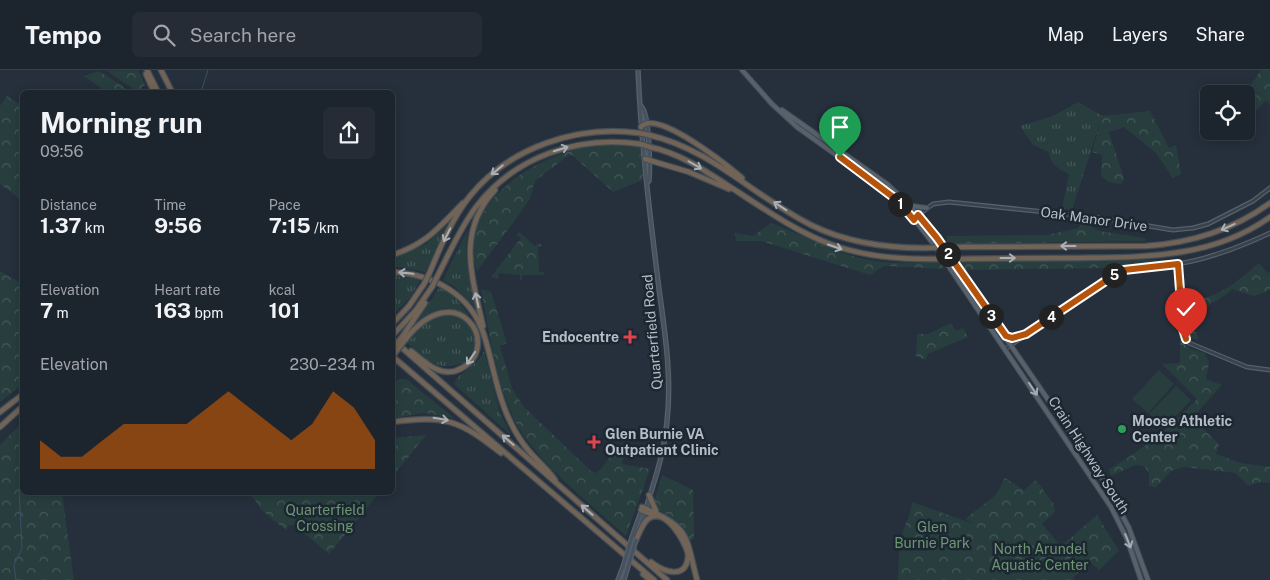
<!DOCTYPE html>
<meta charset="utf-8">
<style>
body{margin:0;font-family:"Public Sans",sans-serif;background:#252c35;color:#f1f3f6;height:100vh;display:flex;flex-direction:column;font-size:19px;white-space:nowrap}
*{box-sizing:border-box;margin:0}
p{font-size:16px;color:#a0a4aa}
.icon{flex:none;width:28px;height:28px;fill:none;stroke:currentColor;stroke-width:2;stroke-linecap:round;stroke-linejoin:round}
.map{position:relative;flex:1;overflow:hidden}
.side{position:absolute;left:20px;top:20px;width:375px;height:405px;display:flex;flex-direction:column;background:#1c242d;border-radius:8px;box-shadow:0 2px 12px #0003,0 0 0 1px #3a4149}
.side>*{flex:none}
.buttons{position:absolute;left:1200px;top:15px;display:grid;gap:10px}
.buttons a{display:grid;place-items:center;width:55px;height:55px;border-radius:8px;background:#1c242d;box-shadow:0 2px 12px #0003,0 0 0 1px #3a4149;font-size:25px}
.pin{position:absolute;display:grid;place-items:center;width:42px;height:42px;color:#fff;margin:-51px -21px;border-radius:50% 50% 50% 0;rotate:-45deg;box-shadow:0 0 5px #0007}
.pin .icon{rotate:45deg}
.km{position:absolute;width:25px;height:25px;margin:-12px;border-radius:50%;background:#222;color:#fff;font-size:14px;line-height:25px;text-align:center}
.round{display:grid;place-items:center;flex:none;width:52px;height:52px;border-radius:8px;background:#252c35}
.overview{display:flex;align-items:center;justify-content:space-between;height:85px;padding:0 20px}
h1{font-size:28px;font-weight:700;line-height:38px}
.figures{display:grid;grid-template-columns:repeat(3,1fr);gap:8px;height:85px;padding:5px 20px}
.figures div{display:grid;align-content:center}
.figures b{font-size:21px;font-weight:700}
.figures small{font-size:14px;font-weight:400}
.figures p{font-size:14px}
.chart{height:140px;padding:10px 20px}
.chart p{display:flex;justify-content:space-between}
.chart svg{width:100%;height:90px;margin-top:5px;fill:#b45309;opacity:.7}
header{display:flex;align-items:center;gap:30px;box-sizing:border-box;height:70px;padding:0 25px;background:#1c242d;border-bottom:1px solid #3a4149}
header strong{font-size:24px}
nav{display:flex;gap:28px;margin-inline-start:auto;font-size:18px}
.search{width:350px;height:45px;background:#252c35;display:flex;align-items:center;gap:12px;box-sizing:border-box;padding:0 18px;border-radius:8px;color:#a0a4aa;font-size:19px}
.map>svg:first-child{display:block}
.grass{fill:url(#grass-tufts)}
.forest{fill:url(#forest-crowns)}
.pitch{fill:#283e3e}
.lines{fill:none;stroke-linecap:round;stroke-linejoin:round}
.stream{stroke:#3b4f64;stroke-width:1}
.tertiary-casing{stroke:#56606a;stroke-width:5}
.secondary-casing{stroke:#56606a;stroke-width:5.5}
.primary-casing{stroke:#414b55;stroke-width:6}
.motorway-casing{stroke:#434d57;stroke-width:7}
.tertiary{stroke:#38424c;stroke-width:2.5}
.secondary{stroke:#47525f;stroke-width:3}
.primary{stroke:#56616c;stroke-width:4}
.motorway{stroke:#716456;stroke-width:4.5}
.secondary-bridge-casing{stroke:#56606a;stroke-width:5.5;stroke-linecap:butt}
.motorway-bridge-casing{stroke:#434d57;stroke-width:7;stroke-linecap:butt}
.secondary-bridge{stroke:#47525f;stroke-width:3}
.motorway-bridge{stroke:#716456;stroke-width:4.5}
.oneway{stroke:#aab0b6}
.oneway2{stroke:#a1abb5}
.route-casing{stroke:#fff;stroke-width:10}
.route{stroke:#b45309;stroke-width:6}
.health-dot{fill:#e0444e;stroke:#1d2731;stroke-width:2}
.leisure-dot{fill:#2e9e5b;stroke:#1d2731;stroke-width:2}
.labels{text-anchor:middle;stroke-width:5;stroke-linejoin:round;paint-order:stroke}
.street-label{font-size:14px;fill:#b4bdc7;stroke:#1d2731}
.poi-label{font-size:14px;font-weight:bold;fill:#b4bdc7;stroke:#1d2731;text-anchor:start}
.park-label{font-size:14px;fill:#6c9772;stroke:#1d2731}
</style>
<header>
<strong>Tempo</strong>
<div class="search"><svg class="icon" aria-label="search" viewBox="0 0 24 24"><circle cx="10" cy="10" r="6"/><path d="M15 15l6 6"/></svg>Search here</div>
<nav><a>Map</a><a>Layers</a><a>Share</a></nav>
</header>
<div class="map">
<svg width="1270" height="510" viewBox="0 0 1270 510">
<defs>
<pattern id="grass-tufts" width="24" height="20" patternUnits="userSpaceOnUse" patternTransform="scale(1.25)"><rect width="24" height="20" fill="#283e3e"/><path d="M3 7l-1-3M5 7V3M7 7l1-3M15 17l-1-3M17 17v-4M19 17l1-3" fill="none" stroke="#455858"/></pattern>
<pattern id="forest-crowns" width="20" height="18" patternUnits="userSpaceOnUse" patternTransform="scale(1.25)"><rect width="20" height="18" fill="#283e3e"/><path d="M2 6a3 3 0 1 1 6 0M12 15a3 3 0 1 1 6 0" fill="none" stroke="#455858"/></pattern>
</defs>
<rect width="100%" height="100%" fill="#25303c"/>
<!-- grass -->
<path class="grass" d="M1078,32L1102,46L1072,140L1062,139L1069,104C1058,99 1050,94 1049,82L1033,75L1020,56L1053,46Z
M447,155L425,202L393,196V187L425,175Z
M468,159C463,187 469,211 476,238L455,217L443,210Z
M393,206L421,209L410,227L393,245Z
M440,216L453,225L468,244L445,238L433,242L417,252Z
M446,244C460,245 476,256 475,272C475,280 468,287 464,293C435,302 428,290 407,273L427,251Z
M484,281L500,343L511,365L454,314C458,302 477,297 484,281Z"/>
<!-- forest -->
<path class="forest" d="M138,0L145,15L141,18L144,22H138L107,1Z
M1261,0H1270V34L1266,30L1246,51V24H1244Z
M99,1L131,22H107L84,6Z
M7,26L22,36V130L0,114V36Z
M1150,41L1169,78L1176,75L1181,104L1173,108L1156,83L1124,57L1109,62L1124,109L1121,114L1109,112L1101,106L1102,85L1092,82L1102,46Z
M598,75L640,77L643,110L613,122L572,85L566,87L535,111L530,128L518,146L477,201C454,133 541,81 598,75Z
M1081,149L1088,150L1090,156L1099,161L1145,168V171L947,174V166L1046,165L1079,158Z
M771,153C808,167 843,188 883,192C902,194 922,192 941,192L945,199L884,196L870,205L761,171H736L735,163L753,166Z
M519,162L535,176L538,173L543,176L538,177L539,202H544V205H522V210H520V205L499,203L498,209L491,207L521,168L517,165Z
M1161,190V192L1122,197L1113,201L1105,198L964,200L958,191Z
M1259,193L1267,203L1270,202V220L1254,226L1232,219C1224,229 1210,231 1202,242C1199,247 1197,256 1195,261L1199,270L1191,268L1186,259L1184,229C1216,232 1236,212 1259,193Z
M0,201L22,214V315L0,332Z
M481,219L491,222L507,273L500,276L512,318L523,336L591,401L596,403L600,400L621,373L625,376L622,394L650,399L626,466C592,435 530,387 512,345C495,306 489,260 481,219Z
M951,253L956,261L963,258L968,267L928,284L925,290L916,286L917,264H928Z
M1180,267L1191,279L1205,283L1209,293L1206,309L1222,315L1192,348L1219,374L1216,384L1241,393L1270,397V413L1261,412L1248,416L1236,403L1184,397L1171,401L1156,417L1149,416V403L1144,396L1135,395L1111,406L1109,399C1143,380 1170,357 1197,329L1162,294L1180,293Z
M399,309H406L454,348L424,343L393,348V315Z
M22,353V422L62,423L74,510H0V375Z
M426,365L393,406V368Z
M662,405L693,420L694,469L690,470C680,453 670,448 655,437L654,432Z
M1005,408L1024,420L1036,410L1053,433L1055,442L1042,454L1061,476L1097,445L1119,481L1099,500L1090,492L1073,508L1075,510H898L899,481L909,480V475H900C901,460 911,447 912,432L974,454L965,449L997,424Z
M252,422H379V423L329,484L294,455H289L286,460C278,453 269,447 261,439C257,435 256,430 251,426Z"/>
<!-- pitch -->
<path class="pitch" d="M1159,300L1174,314L1148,343L1132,329Z
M1176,316L1191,330L1164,358L1149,344Z"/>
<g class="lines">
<!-- stream -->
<path class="stream" d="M201,22L208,0
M16,510L14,495L22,478L19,419L22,414"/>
<defs>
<path id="tertiary" d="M918,145L933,134L949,132L1094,147L1173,160L1193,158L1208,154L1253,131L1270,118
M1178,194L1183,259L1189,273L1247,297L1270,300
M1011,275L1012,271L1018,267
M1005,279L1116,204C1135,196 1157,198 1177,194C1210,189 1240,177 1270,163"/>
<path id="secondary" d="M638,0C641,73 650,146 659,219C665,263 672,307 667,351C664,388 650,423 640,458
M641,36C650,44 650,98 649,111
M632,467L642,439
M618,510L623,497
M624,510L627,500"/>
<path id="primary" d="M742,0L772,34L797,57L884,119L914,149L935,176L1111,437L1127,469L1141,510
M782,40L887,114L909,135L937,168L1104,411L1129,458L1148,510
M912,136L927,138
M1004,265L1012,268L1023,264"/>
<path id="motorway" d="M147,0L158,22
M161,0L172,22
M146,4L154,22
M641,57C656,38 728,96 742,108
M649,65C711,79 755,127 811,155C847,173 885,178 925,178
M650,77C683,84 710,104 738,122C809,169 844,190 931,189
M645,89L689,102L729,119
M953,177L1146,176C1191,173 1233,160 1270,133
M392,185C427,174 439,157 463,133
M960,189C999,188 1039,188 1079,188C1146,187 1213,188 1270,147
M392,202C433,204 471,224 484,265C493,293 496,322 509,349C514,360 521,372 529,381C537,391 548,399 555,410
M429,204C440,178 452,148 470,126C510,77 577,55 639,63
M437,207C449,184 460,158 476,137C515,86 579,65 640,74
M392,254L409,236L424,214
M483,256C472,206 456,162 495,120
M392,266L416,240L432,217
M402,267L425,233
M392,269L667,510
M405,270C457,203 503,276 462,298C454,303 444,303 436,299C427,295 419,287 411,281
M392,286L654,510
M0,342L22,325
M392,352C446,345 459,350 501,383
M0,357L22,337
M649,425L656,441
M642,437C690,458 685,463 697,510
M641,440L656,446
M636,470C639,464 642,454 648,449C665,436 685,471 688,484C688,510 665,503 651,492
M643,504L650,510"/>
</defs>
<!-- tertiary casing -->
<use href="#tertiary" class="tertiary-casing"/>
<!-- secondary casing -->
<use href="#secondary" class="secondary-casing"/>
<!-- primary casing -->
<use href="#primary" class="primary-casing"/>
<!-- motorway casing -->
<use href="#motorway" class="motorway-casing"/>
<!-- tertiary -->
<use href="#tertiary" class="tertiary"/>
<!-- secondary -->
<use href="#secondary" class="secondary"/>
<!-- primary -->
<use href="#primary" class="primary"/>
<!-- motorway -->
<use href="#motorway" class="motorway"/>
<defs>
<path id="secondary-bridge" d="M623,497L632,467
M627,500L636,470"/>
<path id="motorway-bridge" d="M639,63L649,65
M640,74L650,77
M925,178L953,177
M931,189H960
M424,214L429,204
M432,217L437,207
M392,279L402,267
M392,287L405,270"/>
</defs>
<!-- secondary-bridge casing -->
<use href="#secondary-bridge" class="secondary-bridge-casing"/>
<!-- motorway-bridge casing -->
<use href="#motorway-bridge" class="motorway-bridge-casing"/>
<!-- secondary-bridge -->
<use href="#secondary-bridge" class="secondary-bridge"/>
<!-- motorway-bridge -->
<use href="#motorway-bridge" class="motorway-bridge"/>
</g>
<!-- one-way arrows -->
<defs><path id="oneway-shaft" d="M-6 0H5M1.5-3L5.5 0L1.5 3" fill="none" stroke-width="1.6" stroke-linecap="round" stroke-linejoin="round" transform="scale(1.25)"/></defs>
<g class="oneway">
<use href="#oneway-shaft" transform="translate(561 79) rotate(-17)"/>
<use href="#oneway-shaft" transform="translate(695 95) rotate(30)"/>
<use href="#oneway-shaft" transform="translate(497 100) rotate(141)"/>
<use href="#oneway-shaft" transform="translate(780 136) rotate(-147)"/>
<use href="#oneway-shaft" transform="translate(1228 157) rotate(156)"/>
<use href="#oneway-shaft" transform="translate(447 165) rotate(117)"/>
<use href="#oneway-shaft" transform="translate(1068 176) rotate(180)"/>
<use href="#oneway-shaft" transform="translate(835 177) rotate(19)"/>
<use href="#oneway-shaft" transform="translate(1008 188)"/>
<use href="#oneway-shaft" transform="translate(406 203) rotate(-174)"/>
<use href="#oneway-shaft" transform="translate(477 230) rotate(-102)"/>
<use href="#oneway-shaft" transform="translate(471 288) rotate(124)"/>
<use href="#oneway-shaft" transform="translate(441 349) rotate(9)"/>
<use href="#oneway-shaft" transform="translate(508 370) rotate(-139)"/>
<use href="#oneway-shaft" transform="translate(587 440) rotate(-139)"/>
</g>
<g class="oneway2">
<use href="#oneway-shaft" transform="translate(1033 319) rotate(56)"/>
<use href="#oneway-shaft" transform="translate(1128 471) rotate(68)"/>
</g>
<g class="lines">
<defs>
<path id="route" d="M840,87L897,130L914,150L918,145L937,168L1006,266L1012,268L1026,264L1116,204L1124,200L1178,194L1183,259L1186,269"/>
</defs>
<!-- route casing -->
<use href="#route" class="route-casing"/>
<!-- route -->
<use href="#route" class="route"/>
</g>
<!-- markers -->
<g class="health-dot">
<path d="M627.5 259.5h5v5h5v5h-5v5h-5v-5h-5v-5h5z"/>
<path d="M591.5 364.5h5v5h5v5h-5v5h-5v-5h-5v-5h5z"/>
</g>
<circle class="leisure-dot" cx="1122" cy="359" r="5"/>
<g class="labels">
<!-- street labels -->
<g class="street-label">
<text transform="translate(1094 149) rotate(8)" y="5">Oak Manor Drive</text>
<text transform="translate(652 262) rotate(-95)" y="5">Quarterfield Road</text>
<text transform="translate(1089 385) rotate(57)" y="5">Crain Highway South</text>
</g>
<!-- poi labels -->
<g class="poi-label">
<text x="619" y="272" text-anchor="end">Endocentre</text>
<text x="1132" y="356">Moose Athletic<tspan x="1132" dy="16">Center</tspan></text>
<text x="605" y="369">Glen Burnie VA<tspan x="605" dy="16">Outpatient Clinic</tspan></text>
</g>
<!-- park labels -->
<g class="park-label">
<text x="325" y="445">Quarterfield<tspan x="325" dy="16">Crossing</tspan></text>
<text x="932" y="462">Glen<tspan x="932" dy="16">Burnie Park</tspan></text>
<text x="1040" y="484">North Arundel<tspan x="1040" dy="16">Aquatic Center</tspan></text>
</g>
</g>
</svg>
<div class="buttons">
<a><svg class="icon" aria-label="locate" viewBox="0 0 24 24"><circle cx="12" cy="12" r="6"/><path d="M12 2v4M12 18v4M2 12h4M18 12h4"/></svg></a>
</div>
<div class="pin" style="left:840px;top:87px;background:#1e9e55"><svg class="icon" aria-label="arrive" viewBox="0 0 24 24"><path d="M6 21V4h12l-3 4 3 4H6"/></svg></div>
<div class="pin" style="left:1186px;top:269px;background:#d93025"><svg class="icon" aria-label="check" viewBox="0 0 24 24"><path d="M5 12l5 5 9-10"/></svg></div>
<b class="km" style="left:900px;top:134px">1</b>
<b class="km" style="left:948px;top:184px">2</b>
<b class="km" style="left:991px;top:246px">3</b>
<b class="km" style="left:1051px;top:247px">4</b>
<b class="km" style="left:1114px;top:205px">5</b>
<section class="side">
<div class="overview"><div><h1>Morning run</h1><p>09:56</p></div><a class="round"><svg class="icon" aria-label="share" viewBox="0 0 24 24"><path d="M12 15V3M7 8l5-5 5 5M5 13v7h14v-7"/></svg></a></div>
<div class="figures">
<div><p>Distance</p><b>1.37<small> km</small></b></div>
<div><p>Time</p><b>9:56</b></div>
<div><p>Pace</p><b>7:15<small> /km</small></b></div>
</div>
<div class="figures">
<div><p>Elevation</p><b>7<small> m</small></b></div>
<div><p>Heart rate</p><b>163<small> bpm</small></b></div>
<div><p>kcal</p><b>101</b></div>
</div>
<div class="chart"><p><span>Elevation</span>230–234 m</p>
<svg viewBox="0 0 160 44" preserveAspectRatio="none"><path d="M0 44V30L10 38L20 38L30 30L40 22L50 22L60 22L70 22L80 14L90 6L100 14L110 22L120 30L130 22L140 6L150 14L160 30V44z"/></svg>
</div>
</section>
</div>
